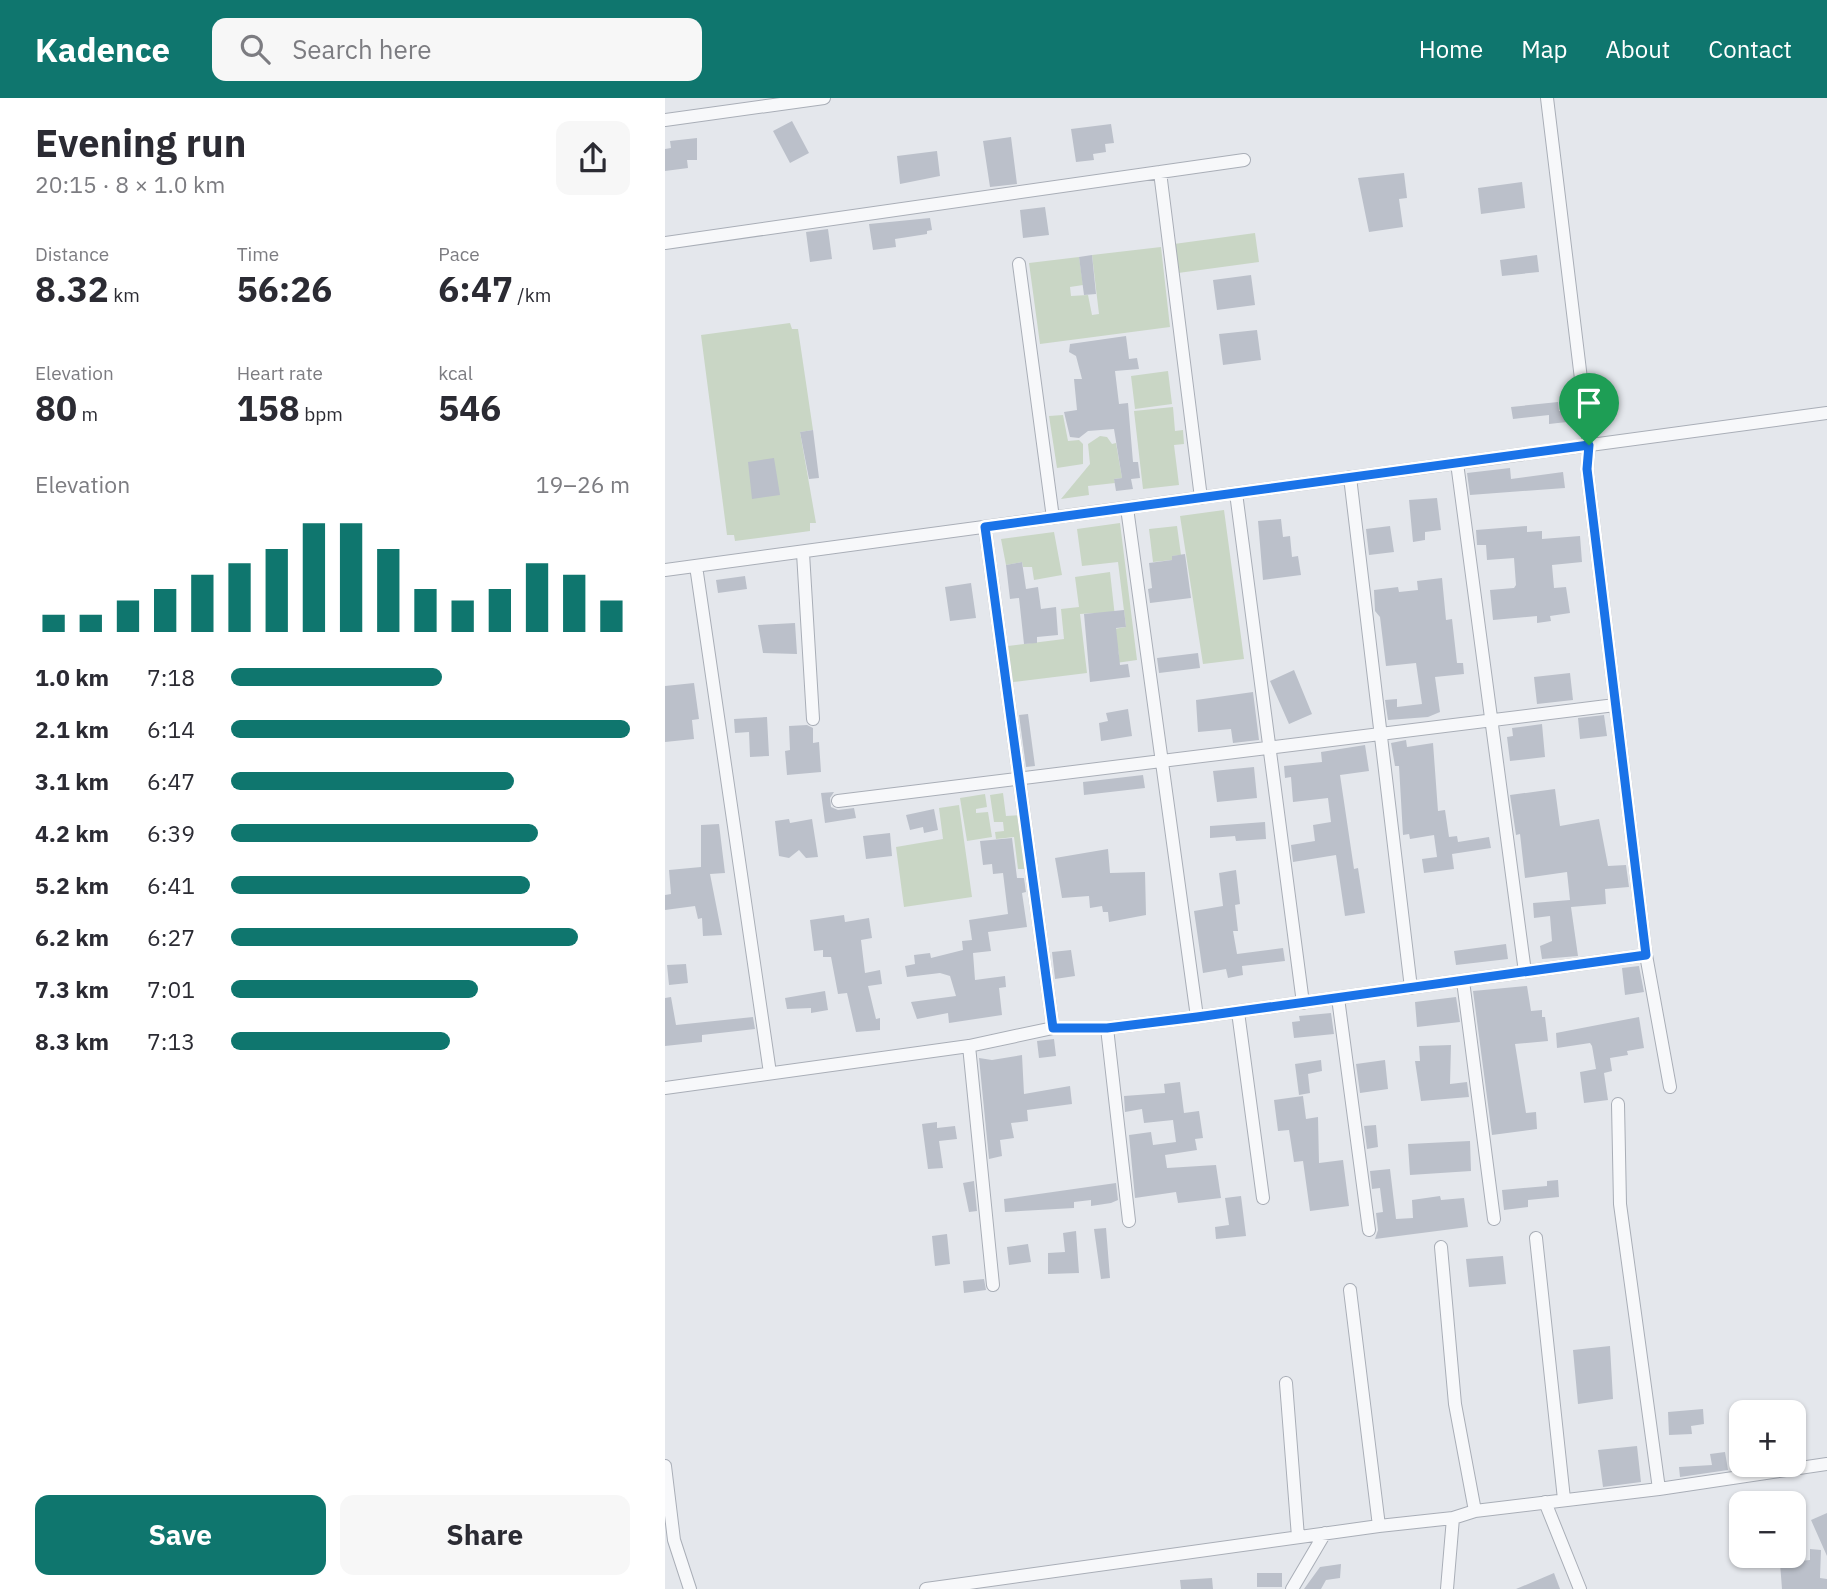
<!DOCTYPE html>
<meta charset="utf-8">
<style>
body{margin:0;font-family:"IBM Plex Sans",sans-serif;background:#f7f7f7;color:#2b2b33;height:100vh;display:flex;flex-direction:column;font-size:26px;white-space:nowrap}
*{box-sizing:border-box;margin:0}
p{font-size:23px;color:#7c7c81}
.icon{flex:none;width:38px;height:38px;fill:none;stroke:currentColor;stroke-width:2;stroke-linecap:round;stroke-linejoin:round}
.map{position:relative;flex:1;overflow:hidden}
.panel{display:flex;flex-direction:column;background:#fff;width:665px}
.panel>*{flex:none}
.tools{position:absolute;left:1064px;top:1302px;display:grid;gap:14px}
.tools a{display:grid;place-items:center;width:77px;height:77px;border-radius:14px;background:#fff;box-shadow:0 2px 5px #0004;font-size:35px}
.pin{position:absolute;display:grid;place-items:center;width:60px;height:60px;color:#fff;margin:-72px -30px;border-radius:50% 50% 50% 0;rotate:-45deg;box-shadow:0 0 7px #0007}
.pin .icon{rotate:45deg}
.round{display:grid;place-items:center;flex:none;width:74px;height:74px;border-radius:14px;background:#f7f7f7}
.overview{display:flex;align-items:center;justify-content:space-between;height:119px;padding:0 35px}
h1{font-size:38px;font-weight:700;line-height:52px}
.metrics{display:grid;grid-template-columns:repeat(3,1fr);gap:10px;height:119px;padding:7px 35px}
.metrics div{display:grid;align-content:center}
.metrics b{font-size:35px;font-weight:700}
.metrics small{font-size:19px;font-weight:400}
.metrics p{font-size:19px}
.chart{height:196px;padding:14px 35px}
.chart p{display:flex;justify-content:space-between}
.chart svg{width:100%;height:126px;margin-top:7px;stroke:#0f766e;stroke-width:6}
.cta{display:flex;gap:14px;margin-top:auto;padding:14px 35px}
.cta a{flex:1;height:80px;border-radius:14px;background:#0f766e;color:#fff;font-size:28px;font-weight:700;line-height:80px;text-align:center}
.cta a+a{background:#f7f7f7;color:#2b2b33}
ul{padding:0 35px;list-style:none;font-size:23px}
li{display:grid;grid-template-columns:112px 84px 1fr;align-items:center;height:52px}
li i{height:18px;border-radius:9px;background:#0f766e}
header{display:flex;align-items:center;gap:42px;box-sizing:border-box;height:98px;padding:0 35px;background:#0f766e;color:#fff}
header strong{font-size:33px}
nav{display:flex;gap:38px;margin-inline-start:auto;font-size:24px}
.search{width:490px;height:63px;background:#f7f7f7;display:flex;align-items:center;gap:18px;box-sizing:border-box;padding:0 24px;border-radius:14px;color:#7c7c81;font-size:26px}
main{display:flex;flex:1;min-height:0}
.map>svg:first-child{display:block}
.green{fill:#c9d6c5}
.building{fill:#bbc0ca}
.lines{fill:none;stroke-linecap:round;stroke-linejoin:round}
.minor-casing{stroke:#a9aeb7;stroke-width:14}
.minor{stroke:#f7f8fa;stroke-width:12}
.route-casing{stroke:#fff;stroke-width:14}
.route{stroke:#1a73e8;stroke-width:9}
</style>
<header>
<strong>Kadence</strong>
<div class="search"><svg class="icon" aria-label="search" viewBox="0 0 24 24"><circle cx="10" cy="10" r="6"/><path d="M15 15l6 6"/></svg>Search here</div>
<nav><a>Home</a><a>Map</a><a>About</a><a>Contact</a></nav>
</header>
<main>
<section class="panel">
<div class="overview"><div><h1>Evening run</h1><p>20:15 · 8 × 1.0 km</p></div><a class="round"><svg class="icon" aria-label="share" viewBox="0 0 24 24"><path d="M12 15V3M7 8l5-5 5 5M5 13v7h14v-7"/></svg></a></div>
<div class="metrics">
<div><p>Distance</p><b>8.32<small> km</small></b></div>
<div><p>Time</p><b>56:26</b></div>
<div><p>Pace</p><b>6:47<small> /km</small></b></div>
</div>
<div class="metrics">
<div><p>Elevation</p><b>80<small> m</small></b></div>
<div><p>Heart rate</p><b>158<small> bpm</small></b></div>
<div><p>kcal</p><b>546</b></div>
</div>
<div class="chart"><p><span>Elevation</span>19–26 m</p>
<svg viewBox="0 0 160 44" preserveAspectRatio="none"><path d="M5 44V38M15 44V38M25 44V33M35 44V29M45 44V24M55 44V20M65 44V15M75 44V6M85 44V6M95 44V15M105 44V29M115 44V33M125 44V29M135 44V20M145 44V24M155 44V33"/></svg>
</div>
<ul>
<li><b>1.0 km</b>7:18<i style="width:53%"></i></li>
<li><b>2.1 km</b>6:14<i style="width:100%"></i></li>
<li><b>3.1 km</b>6:47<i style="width:71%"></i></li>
<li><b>4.2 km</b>6:39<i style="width:77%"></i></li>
<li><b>5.2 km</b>6:41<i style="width:75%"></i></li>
<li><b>6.2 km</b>6:27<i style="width:87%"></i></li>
<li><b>7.3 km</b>7:01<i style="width:62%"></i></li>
<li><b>8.3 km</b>7:13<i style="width:55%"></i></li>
</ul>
<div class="cta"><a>Save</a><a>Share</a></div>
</section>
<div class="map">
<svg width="1162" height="1491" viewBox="0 0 1162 1491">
<rect width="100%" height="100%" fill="#e4e7ec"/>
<!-- green -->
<path class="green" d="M590,135L594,164L513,175L509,146Z
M496,149L505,229L375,246L364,165L414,159L418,187L405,189L406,198L423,197L427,217L434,216L427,157Z
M125,225L127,231H133L148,332L135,334L151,425H145V433L70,443L69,437H62L36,237Z
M503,273L507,306L470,311L466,278Z
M508,309L510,333L518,332L519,346L509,347L514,387L478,391L469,313Z
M398,317L403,343L414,342L418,346V366L392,370L384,318Z
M435,338L442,339L447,346L451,345L457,380L449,381L450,385L423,388L424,397L396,401L425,366L423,346Z
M559,412L579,561L538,566L515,418Z
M455,425L472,562L437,567L436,560L454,557L449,531L461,529L453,464L417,468L412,431Z
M512,428L516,457L507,458V462L488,464L484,431Z
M389,434L397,477L369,482L367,469H358L357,464L341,467L336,441Z
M445,474L450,519L431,521L430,515L415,516L422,575L348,584L343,548L399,541L396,511L414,509L410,479Z
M338,695L341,718L355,717L361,771H353L349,739L331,741L330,734L339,733L338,724H329L325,697Z
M320,696L322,709L311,711V715L323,714L327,739L302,743L295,700Z
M294,707L307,799L239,809L231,749L278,741L274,710Z"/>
<!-- building -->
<path class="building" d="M127,23L144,55L125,65L108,33Z
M446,26L449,45L440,46L441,54L428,56L429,62L411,64L406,31Z
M346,39L352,86L325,89L318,43Z
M32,40V62H22L23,70L0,73V51L6,50L5,43Z
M272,53L275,78L235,86L232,58Z
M739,75L742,100L734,101L738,129L704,134L693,80Z
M857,84L860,110L816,116L813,90Z
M380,109L384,137L358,140L355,112Z
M265,120L267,132L262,133V136L230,141L231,149L208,152L204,126Z
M163,131L167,161L145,164L141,134Z
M427,157L431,196L419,197L414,159Z
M872,157L874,174L837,178L835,162Z
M586,177L590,207L552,212L548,182Z
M592,232L596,262L558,267L554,236Z
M461,238L464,261L472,260L474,271L450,273L454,306L463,305L468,364H473L475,380L466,381L468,391L451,393L449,381L457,380L449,331L423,333L414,340L405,339L399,314L412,312L409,281H417L411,258L404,254L405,246Z
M893,304L894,313H901L902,324L884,326V317L848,321L846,309Z
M148,332L154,380L144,381L135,334Z
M109,360L115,397L87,401L83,364Z
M845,370L846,381L898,374L900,390L805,397L802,375Z
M772,400L776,432L760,434V442L748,444L744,402Z
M616,421L618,439L625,438L627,459L633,458L636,477L598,482L593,423Z
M725,428L729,454L704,457L701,431Z
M862,428V434L877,433V441L915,438L917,464L887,467L889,490L901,489L905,515L885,518L886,523L872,525V518L828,522L825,492L849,490L851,487L849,460L822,462L821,447H812L811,432Z
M520,456L526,500L485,505L483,491L487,490L484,465L507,462V458Z
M357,464L361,491L373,489L376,511L391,509L393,537L372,539V545L359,546L354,500L345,501L341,467Z
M80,478L82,491L53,495L51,482Z
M777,480L781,522L787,521L792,565H798L799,576L770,579L775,614L763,619L723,622L720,602L732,601V609L757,606L751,565L721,568L715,519L710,513L709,492L733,489L734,494L753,492L752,483Z
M306,485L311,520L285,523L280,489Z
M459,512L461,529L451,530L455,567L463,566L465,579L425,584L419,516Z
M130,525L132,556L98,555L93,527Z
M533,555L535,570L494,575L492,560Z
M629,572L647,616L624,626L605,583Z
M905,575L908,602L872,606L869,579Z
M29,585L34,621L27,622L29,641L0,644V588Z
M588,594L594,642L568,645L566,631L533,634L531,602Z
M463,611L467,638L436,643L434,625L443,623L441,615Z
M363,616L370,668L361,669L354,617Z
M939,617L942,638L915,641L913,620Z
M102,619L104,658L85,659L84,634L70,635L69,621Z
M877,626L880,659L845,663L842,639L848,638L847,630Z
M142,627L148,630V645L154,644L156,674L122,677L120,653L125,652L124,628Z
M741,642L742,649L768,645L773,713L780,712L784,739L792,738L793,744L824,739L826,750L787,756L789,771L759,775L757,761L772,759L769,737L745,741L744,736L738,737L734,668H730L726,645Z
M700,647L704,673L675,677L689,771L693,770L700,815L680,818L671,757L628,764L626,747L650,743L648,727L666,724L663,700L628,704L626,679L620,680L619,668L657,664L656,654Z
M589,669L592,700L552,704L548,673Z
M478,677L480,690L419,697L418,684Z
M890,691L895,728L934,721L943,768L961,767L964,789L940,791L941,806L906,809L913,858L877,861L875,848L887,843L885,818L869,820L868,805L905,802L902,774L860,780L855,736L851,737L845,697Z
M169,694L165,700L166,709L173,712L189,710L191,720L160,725L156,695Z
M269,711L273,732L259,735L258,729L245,732L241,717Z
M124,721L125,725L147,721L153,759L141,760L134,752L124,760L114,758L110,723Z
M600,724L601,741L571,743L570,738L545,740V728Z
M54,726L60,775L45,776L57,837L38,838L37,820L33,821L30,808L0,812V797L6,796L4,772L36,769V727Z
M225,735L227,758L201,761L198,738Z
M347,740L352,780H359L361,794L357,795L362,829L323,834L326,853L308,855L310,882L340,878L341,889L334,890L337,917L284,925L283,915L252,921L246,904L291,898L285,878L275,875L242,879L240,868L250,866L249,857L265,855L266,860L298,852L297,843L307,842L304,822L343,816L338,775L328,776L327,766L318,767L315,743Z
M443,751L445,775L480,774L481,817L444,824L443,814H438L437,808L425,810L424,798L397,800L390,760Z
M571,772L575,806L570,807L573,833H568L572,856L618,850L620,863L577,868L578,877L563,880L561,871L538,875L529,813L558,808L554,775Z
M179,817L180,824L204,820L207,840L196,842L200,875L215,872L217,886L203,888L211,921L215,920V932L191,934L182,895L173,896L166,859H158V852L149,853L145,822Z
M841,846L843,861L791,867L789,853Z
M406,852L410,878L390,881L387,854Z
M21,866L23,885L4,887L2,867Z
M974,868L979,894L960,897L957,870Z
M862,888L866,913L877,912V919H880L883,943L850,946L861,1015L871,1014L872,1031L827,1037L808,893Z
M160,893L163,912L146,915V910L122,911L120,900Z
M6,899L11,927L88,919L90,931L37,937V944L0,948V900Z
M791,899L795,924L752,929L750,904Z
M666,915L669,936L629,940L627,924L635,923L634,918Z
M974,919L979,950L962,953L963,957L945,960L947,973L939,975L943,1002L919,1005L915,974L931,971L927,948L925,945L892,950L891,935Z
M389,941L391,958L374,960L372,943Z
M786,947L785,986L802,984L804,999L756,1003L750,963H755L754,948Z
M357,957L359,996L405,988L407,1006L362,1012L363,1023L346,1025L349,1040L335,1042L337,1058L324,1061L314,960L327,962Z
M656,962L657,973L643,976L645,995L634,997L630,966Z
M720,962L723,991L695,995L691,966Z
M515,984L519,1015L534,1013L538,1040L530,1041L532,1052L500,1057L502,1070L551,1067L556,1100L513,1105L511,1094L470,1100L464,1037L486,1034L488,1047L511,1044L508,1022L479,1025L477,1011L460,1014L459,998L500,995L499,986Z
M638,998L641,1021L653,1019L654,1065L678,1062L684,1108L645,1113L638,1063L629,1064L624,1032L613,1033L609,1002Z
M272,1024V1030L290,1028L292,1041L274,1043L278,1070L263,1071L257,1026Z
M711,1027L713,1049L702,1051L699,1028Z
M805,1043L806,1073L745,1077L743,1046Z
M725,1071L731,1121L748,1120L747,1102L775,1098L776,1102L799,1100L803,1129L710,1141L713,1132L711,1115L718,1114L715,1090L707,1091L705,1073Z
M893,1082L894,1099L863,1102V1109L839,1112L837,1092L882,1088V1083Z
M309,1083L312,1113L304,1114L298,1085Z
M451,1085L453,1102L446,1105L426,1108V1102L409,1104V1110L340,1114L339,1101Z
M576,1098L581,1138L551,1141L550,1129L564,1127L560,1100Z
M441,1130L445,1180L436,1181L429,1131Z
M411,1133L414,1175L383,1176V1155L400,1154L398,1135Z
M282,1136L285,1166L270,1168L267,1138Z
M363,1146L366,1164L344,1167L342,1149Z
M838,1158L841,1186L804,1189L801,1161Z
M319,1181L321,1192L299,1195L298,1183Z
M945,1248L948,1301L913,1306L908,1252Z
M1038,1311L1039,1326L1026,1328L1027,1336L1004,1337L1003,1314Z
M972,1348L976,1384L938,1389L933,1352Z
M1060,1354L1063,1372L1015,1379L1014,1369L1047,1367L1045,1356Z
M1162,1415V1458L1146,1422Z
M1145,1451L1156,1452L1155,1480L1162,1481V1491H1117L1115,1465L1145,1462Z
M676,1466L675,1480L661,1482L656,1491H639L655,1469Z
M592,1475H617V1489H592Z
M889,1475L895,1491H851Z
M547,1480L548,1491H516L515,1482Z"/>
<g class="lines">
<defs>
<path id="minor" d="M882,0L924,347L922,371L981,857L1005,989
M0,22L159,0
M495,74L536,400
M0,145L579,62
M354,166L388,420
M792,365L860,874
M685,379L746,890
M571,395L638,905
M462,410L532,919
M320,429L388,930
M138,455L148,621
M31,468L105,975
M0,472L1162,315
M173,703L950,607
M798,883L829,1121
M673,900L704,1132
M573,914L598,1100
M442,930L464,1123
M304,948L328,1187
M0,990L304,948L388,930H442L532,919L981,857
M953,1006L955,1106L994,1391
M871,1140L899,1401
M776,1149L790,1306L810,1413
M685,1192L714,1428
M621,1285L633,1439
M0,1368L9,1442L25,1491
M880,1404L915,1491
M261,1491L714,1428L788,1420L810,1413L994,1391L1162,1366
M627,1491L660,1435
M782,1491L788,1420"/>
</defs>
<!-- minor casing -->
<use href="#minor" class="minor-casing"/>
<!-- minor -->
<use href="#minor" class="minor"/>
</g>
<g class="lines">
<defs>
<path id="route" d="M924,347L922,371L981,857L532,919L442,930H388L320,429Z"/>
</defs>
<!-- route casing -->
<use href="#route" class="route-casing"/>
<!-- route -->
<use href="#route" class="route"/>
</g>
</svg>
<div class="tools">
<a>+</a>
<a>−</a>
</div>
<div class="pin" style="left:924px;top:347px;background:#1e9e55"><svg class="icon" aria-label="arrive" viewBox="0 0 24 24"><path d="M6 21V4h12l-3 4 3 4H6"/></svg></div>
</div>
</main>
